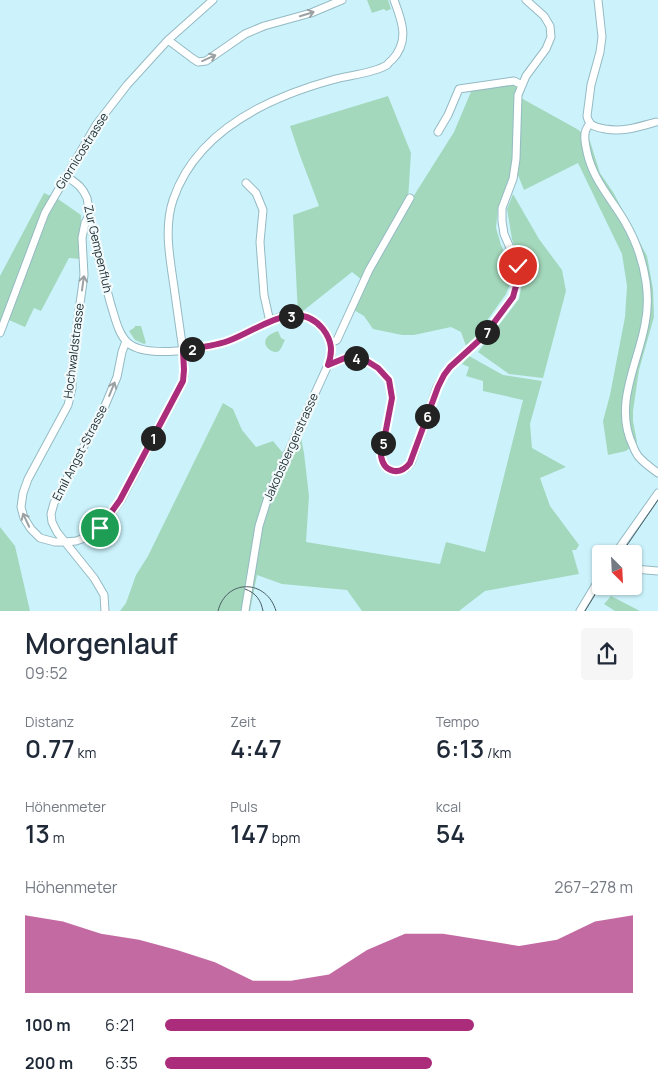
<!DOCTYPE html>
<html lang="de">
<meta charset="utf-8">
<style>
body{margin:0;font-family:Manrope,sans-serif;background:#f6f6f7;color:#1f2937;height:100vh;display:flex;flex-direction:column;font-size:19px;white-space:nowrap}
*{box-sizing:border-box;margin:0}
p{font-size:16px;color:#747a83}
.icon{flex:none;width:28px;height:28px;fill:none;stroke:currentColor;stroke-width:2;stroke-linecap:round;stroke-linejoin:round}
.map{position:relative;height:611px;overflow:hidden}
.sheet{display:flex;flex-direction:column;background:#fff;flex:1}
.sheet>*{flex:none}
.needle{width:32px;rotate:156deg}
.fabs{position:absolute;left:592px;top:545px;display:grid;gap:10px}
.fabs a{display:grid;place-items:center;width:50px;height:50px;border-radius:5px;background:#fff;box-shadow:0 1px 4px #0004;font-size:25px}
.pin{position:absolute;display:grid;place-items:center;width:42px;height:42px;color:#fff;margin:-21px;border:2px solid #fff;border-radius:50%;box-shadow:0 1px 5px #0007}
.km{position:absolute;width:25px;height:25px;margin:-12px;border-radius:50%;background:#222;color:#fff;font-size:14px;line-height:25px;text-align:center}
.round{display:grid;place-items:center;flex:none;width:52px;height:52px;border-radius:5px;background:#f6f6f7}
.overview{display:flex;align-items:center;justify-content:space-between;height:85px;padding:0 25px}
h1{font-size:28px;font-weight:600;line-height:38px}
.stats{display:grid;grid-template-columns:repeat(3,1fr);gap:8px;height:85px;padding:5px 25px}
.stats div{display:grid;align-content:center}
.stats b{font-size:25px;font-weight:600}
.stats small{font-size:14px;font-weight:400}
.stats p{font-size:14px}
.chart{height:140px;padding:10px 25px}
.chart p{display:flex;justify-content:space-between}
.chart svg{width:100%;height:90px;margin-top:5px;fill:#aa2c7b;opacity:.7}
ul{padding:0 25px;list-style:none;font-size:16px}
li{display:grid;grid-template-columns:80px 60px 1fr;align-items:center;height:38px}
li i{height:12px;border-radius:6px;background:#aa2c7b}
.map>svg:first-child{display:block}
.green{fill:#a3d8bc}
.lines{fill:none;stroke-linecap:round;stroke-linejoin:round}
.street-casing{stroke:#94bac3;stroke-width:9}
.street{stroke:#fff;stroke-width:7}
.tram{stroke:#495e63;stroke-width:1}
.oneway{stroke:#9ba1a3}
.route-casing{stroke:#fff;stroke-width:10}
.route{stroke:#aa2c7b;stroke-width:6}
.labels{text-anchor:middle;stroke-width:4.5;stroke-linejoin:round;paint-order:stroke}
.street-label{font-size:12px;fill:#202f33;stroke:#f2fafc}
</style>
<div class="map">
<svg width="658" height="611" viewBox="0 0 658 611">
<rect width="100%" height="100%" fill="#ccf3fc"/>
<!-- green -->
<path class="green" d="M367,0H388L391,9L386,11L384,9L372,13Z
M514,81L522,85L521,98L577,129L589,138L600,173L613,192L647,256L653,289L654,317L639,370L633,411V421L637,442L626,451L608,455L603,421L610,395L625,317L627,286L622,254L578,163L524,190L518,175L498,207L496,228L501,245L511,267L512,279L506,294L476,336L466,346L461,332L451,327L414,335H402L373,329L364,316L354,310L370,273L408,205L454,132L473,87Z
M388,96L411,153L408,200L362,280L352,272L298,315L293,215L319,206L299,153L290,126Z
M44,193L58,199L81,215V259L69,258L41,311L34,308L25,327L2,317L0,322V276Z
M513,194L539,239L562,270L566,291L543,378L509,374L478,352L519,299L524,272L512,239L507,209Z
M135,326H141L146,343L144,344L135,340L129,331L134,328Z
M278,331L281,338L285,340C283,343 282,348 279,351C271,356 253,339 278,331Z
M469,356L503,375L542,381L530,424L532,448L566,467L540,478L550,506L579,545L576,550H572L579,574L485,591L459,611H362L347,590L282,584L257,575L250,611H120L126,603L136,575L148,556L223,403L233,409L242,430L256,447L273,441L282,452L301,438L304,453L309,496L306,542L440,564L446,542L485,552L523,400L483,391V381L466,376L469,367L462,364Z
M0,527L15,546L30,611H0Z
M611,596L640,611H615L604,604Z"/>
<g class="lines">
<defs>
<path id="street" d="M598,0L602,37L600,52L591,85L587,116C589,126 595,127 605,129C624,132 638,127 656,122
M168,40L192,58L198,62L206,61L245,34L264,26L311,13L342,0
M590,123C588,126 585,130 585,134C584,139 586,147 587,152C593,180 611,198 625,222C636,241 643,261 646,282C648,296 648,310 645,324C638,364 613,405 633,446C634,449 636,453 638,456C643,462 651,468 658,473
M438,132L448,115L459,89L514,81L522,85
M66,176C76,183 82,186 87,198C93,234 101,270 111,305C115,317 118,334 128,343C147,359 205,349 228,341C247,335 263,321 283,316C307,311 330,325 331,351C332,356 330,361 328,365L269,494L259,526L245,611
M246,183L256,193L263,210L260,242L264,295L270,322
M90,214L85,223L82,238L84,275L74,346L72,370V388L68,405L28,479L23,493L21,507L24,518L31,529L40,538L55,542H65L76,541L90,536L102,526L121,500L183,381L184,376V358C181,336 178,315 175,294C171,263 163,230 173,200C196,131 267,98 332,80C348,75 372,74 387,65C387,65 391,60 392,60C410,41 402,21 394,0
M0,333L45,213L96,125L127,85L168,40L213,0
M330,343L337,340L369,270L410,198
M328,365L345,358H362L378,368L389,380L392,398L381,456C384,473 400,476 411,463L437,387L444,375L450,367L484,336L513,297L517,282L518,266L504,234L502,221V208L513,179L516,159L518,95L526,76L546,49L551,37L550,26L544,16L526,0
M615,554L658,493
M634,569L658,571
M105,611L104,595L94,578L57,532L52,522L51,514L54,503L104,408L117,377L122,352L126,341
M580,611L601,576"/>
</defs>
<!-- street casing -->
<use href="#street" class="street-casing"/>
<!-- street -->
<use href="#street" class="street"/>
<!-- tram -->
<path class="tram" d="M621,554L658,500
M245,589C256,593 261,600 263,611
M218,611C226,578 267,579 276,611
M585,611L601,585"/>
</g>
<!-- one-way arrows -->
<defs><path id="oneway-shaft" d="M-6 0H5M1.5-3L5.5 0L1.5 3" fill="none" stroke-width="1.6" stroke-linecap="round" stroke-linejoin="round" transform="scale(1.25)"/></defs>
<g class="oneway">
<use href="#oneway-shaft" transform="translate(307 14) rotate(-17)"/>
<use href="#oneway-shaft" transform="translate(209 58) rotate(-24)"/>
<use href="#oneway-shaft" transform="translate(83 283) rotate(-82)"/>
<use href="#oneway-shaft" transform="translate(112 389) rotate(-68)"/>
<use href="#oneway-shaft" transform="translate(26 520) rotate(-115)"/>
</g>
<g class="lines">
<defs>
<path id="route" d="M100,528L120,500L183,381L184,370L183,350C198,348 214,346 228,341C257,331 297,296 323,329C332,341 333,351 328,365L345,358H362L378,368L389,380L392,398L381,456C384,473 400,476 410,463L438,387L444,375L450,367L484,336L513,297L517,282L518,266"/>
</defs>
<!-- route casing -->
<use href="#route" class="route-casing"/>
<!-- route -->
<use href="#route" class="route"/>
</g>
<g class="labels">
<!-- street labels -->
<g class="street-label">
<text transform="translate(82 151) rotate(-58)" y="4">Giornicostrasse</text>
<text transform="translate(98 249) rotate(77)" y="4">Zur Gempenfluh</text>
<text transform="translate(74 351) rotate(-83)" y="4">Hochwaldstrasse</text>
<text transform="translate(291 447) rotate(-66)" y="4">Jakobsbergerstrasse</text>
<text transform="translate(80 453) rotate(-63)" y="4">Emil Angst-Strasse</text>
</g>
</g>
</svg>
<div class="fabs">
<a><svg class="needle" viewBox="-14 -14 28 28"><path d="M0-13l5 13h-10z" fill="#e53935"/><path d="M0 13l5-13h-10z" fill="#747a83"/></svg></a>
</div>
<div class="pin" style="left:100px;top:528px;background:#1e9e55"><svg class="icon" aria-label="arrive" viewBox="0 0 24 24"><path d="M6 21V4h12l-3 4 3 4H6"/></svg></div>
<div class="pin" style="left:518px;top:266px;background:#d93025"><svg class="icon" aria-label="check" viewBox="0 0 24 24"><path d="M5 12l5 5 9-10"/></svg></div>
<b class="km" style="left:153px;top:438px">1</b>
<b class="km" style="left:192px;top:349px">2</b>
<b class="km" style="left:291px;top:316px">3</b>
<b class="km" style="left:356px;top:358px">4</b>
<b class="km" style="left:383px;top:443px">5</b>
<b class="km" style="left:427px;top:416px">6</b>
<b class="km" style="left:487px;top:332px">7</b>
</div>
<section class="sheet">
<div class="overview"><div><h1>Morgenlauf</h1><p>09:52</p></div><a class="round"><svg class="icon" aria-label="share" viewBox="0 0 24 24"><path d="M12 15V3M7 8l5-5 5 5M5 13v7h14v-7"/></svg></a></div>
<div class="stats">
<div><p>Distanz</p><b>0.77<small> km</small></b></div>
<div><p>Zeit</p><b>4:47</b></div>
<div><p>Tempo</p><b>6:13<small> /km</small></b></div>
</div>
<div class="stats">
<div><p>Höhenmeter</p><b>13<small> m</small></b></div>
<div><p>Puls</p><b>147<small> bpm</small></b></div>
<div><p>kcal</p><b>54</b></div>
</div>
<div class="chart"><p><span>Höhenmeter</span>267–278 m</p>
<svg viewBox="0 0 160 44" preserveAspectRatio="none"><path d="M0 44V6L10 9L20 15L30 18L40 23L50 29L60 38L70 38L80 35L90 23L100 15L110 15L120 18L130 21L140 18L150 9L160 6V44z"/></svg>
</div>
<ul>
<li><b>100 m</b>6:21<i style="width:66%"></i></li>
<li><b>200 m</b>6:35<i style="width:57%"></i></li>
</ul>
</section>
